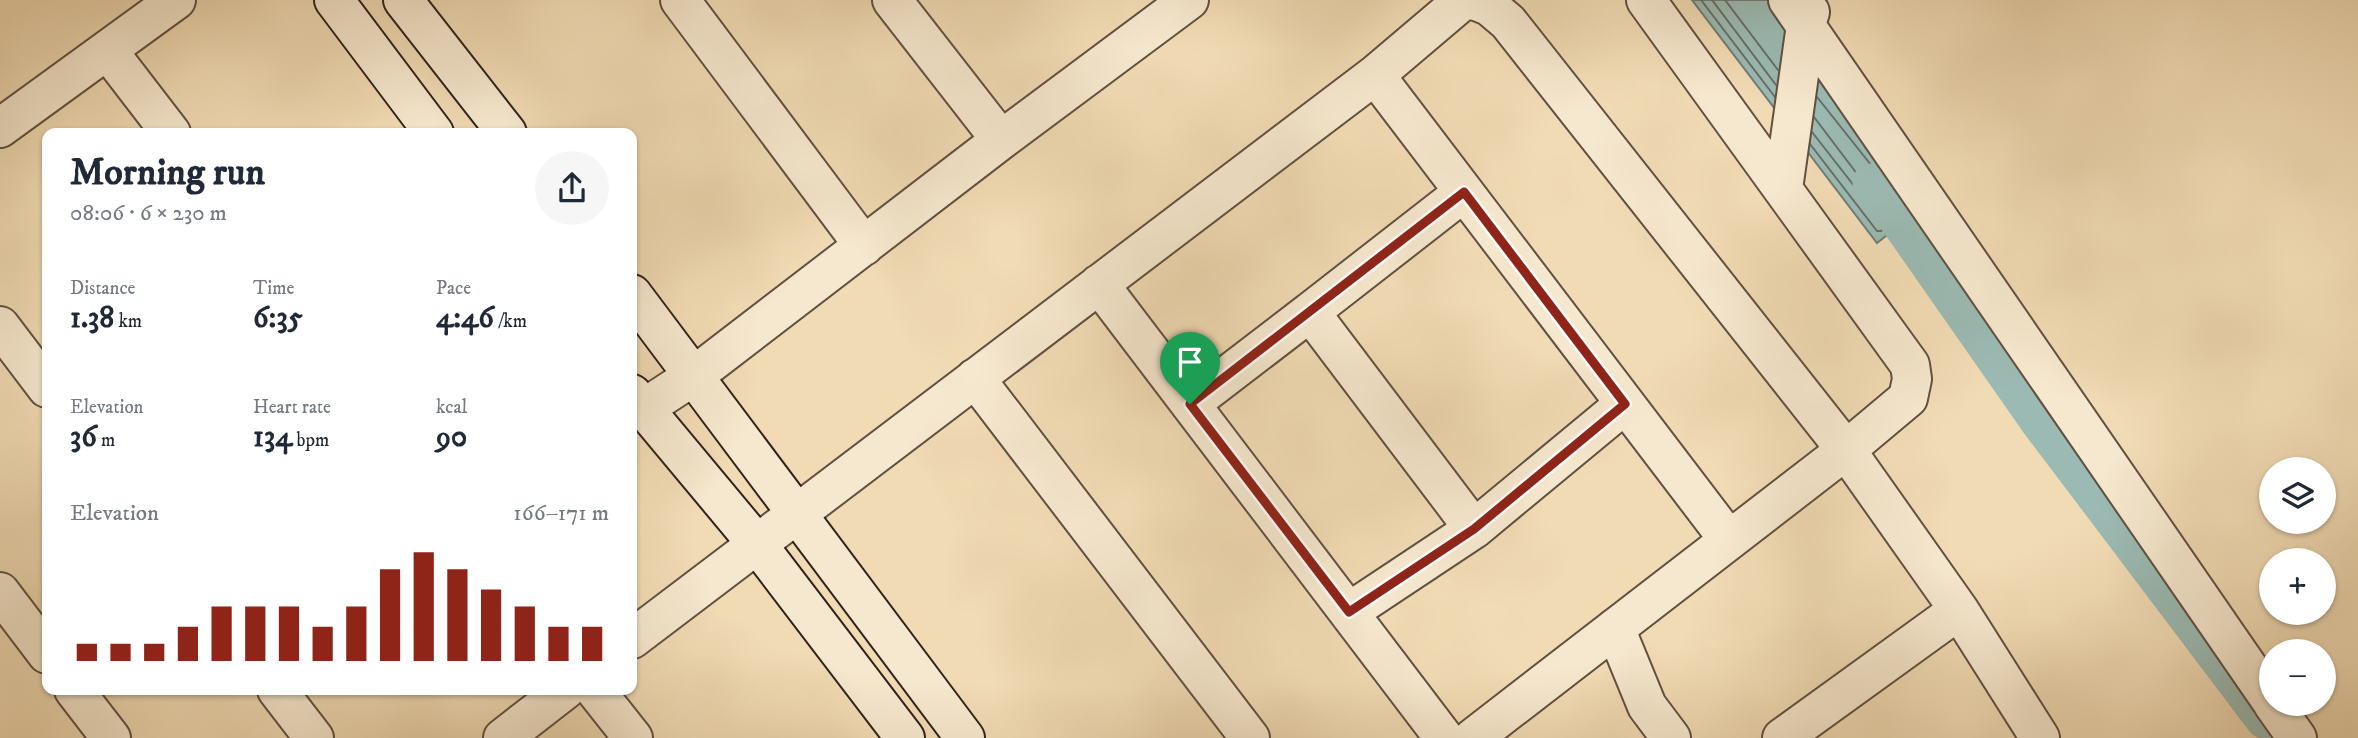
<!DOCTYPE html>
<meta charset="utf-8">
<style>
body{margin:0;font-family:"IM FELL DW Pica",serif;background:#f6f6f7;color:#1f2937;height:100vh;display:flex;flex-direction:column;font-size:26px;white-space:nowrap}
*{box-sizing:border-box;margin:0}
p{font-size:23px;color:#747a83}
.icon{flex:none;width:38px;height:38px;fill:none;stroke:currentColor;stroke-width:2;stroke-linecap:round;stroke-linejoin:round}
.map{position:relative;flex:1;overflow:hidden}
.sheet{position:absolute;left:42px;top:128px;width:595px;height:567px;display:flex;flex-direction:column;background:#fff;border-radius:14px;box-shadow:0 2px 5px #0004}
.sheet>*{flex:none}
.buttons{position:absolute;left:2259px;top:457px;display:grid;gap:14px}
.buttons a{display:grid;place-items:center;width:77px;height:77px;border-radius:50%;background:#fff;box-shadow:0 2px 5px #0004;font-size:35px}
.pin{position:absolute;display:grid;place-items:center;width:60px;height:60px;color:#fff;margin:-72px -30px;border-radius:50% 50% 50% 0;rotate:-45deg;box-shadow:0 0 7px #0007}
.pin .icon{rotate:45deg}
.round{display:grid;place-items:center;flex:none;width:74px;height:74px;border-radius:37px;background:#f6f6f7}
.headline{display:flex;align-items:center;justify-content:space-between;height:119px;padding:0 28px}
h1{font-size:38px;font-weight:700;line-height:52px}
.stats{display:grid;grid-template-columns:repeat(3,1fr);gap:10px;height:119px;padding:7px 28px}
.stats div{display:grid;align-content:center}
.stats b{font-size:30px;font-weight:700}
.stats small{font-size:19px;font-weight:400}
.stats p{font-size:19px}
.chart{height:196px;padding:14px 28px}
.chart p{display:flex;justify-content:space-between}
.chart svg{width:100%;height:126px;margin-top:7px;stroke:#8f2418;stroke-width:6}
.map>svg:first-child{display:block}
.water{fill:#9bbab3;stroke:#707d77;stroke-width:2}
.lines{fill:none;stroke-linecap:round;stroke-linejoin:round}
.shore{stroke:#656e68;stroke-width:2}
.canal{stroke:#9bbab3;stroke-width:37}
.street-casing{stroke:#605042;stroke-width:42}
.secondary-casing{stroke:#2f221c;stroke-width:42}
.street{stroke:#f6e8ce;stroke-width:38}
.secondary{stroke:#f6e8ce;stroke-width:38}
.route-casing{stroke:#fff;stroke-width:14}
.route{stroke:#8f2418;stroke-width:9}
</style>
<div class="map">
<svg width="2358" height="738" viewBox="0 0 2358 738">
<rect width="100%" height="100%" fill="#f1dbb4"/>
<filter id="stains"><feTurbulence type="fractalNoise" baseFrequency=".00286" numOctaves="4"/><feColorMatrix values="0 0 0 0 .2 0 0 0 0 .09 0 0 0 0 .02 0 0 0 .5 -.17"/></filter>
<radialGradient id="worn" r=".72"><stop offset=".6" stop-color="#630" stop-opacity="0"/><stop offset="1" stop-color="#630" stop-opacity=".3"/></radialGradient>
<!-- water -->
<path class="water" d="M1692,0H1774L1917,211L1877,243Z"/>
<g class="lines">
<!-- shore -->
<path class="shore" d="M1701,0L1775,97
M1712,0L1776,85
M1725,0L1778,70
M1814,117L1870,191L1875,192V170L1817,97
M1812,132L1880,219L1893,209L1888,199L1886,180
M1810,144L1877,231H1881L1905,211L1897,194"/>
<!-- canal -->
<path class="canal" d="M1871,182L2038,421L2264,720"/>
<defs>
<path id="street" d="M680,0L864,246
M892,0L1001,140
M1474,0L1489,6L1508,22L1846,450L1959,610L2040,738
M1788,0L2272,702
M108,51L171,133
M1375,75L1729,540
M0,128L176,0
M1783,189L1806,25L1810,12
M1099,284L1444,738
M1310,312L1464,192
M0,326L47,388
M975,378L1250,738
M1190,404L1310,312L1474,529L1625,404
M643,409L695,375L1001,140L1189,0
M0,592L47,654
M1349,612L1474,529
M1615,628L1647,706L1671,738
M632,639L1375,75L1461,2L1470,0
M74,690L111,738
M277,690L314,738
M595,690L633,738
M2273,704L2297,738
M503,738L565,690
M1473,738L1846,450L1908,398L1912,379L1910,365L1646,0
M1782,738L1959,610"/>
<path id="secondary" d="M334,0L434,133
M403,0L507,133
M632,294L965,738
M632,394L757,544L905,738"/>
</defs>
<!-- street casing -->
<use href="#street" class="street-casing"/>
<!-- secondary casing -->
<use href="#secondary" class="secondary-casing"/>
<!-- street -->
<use href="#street" class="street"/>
<!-- secondary -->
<use href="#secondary" class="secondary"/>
</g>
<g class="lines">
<defs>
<path id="route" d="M1464,192L1625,404L1474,529L1349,612L1190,404Z"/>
</defs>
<!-- route casing -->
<use href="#route" class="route-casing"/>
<!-- route -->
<use href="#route" class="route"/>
</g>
<rect width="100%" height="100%" filter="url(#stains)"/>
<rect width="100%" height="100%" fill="url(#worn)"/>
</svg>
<div class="buttons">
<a><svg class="icon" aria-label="layers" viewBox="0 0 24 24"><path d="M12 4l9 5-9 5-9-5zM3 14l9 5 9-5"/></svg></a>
<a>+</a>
<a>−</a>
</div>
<div class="pin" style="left:1190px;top:404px;background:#1e9e55"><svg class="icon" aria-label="arrive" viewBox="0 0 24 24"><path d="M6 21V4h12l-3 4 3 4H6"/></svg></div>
<section class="sheet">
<div class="headline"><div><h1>Morning run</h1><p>08:06 · 6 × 230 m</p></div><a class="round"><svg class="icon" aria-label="share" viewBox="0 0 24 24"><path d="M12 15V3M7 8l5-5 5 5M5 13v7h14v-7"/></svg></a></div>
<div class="stats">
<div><p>Distance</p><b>1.38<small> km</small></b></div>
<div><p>Time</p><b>6:35</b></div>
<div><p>Pace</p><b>4:46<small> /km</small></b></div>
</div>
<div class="stats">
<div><p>Elevation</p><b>36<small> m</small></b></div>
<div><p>Heart rate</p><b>134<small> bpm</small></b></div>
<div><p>kcal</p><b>90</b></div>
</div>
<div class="chart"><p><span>Elevation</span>166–171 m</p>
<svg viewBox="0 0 160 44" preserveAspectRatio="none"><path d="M5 44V38M15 44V38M25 44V38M35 44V32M45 44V25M55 44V25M65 44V25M75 44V32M85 44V25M95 44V12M105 44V6M115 44V12M125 44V19M135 44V25M145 44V32M155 44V32"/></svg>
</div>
</section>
</div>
